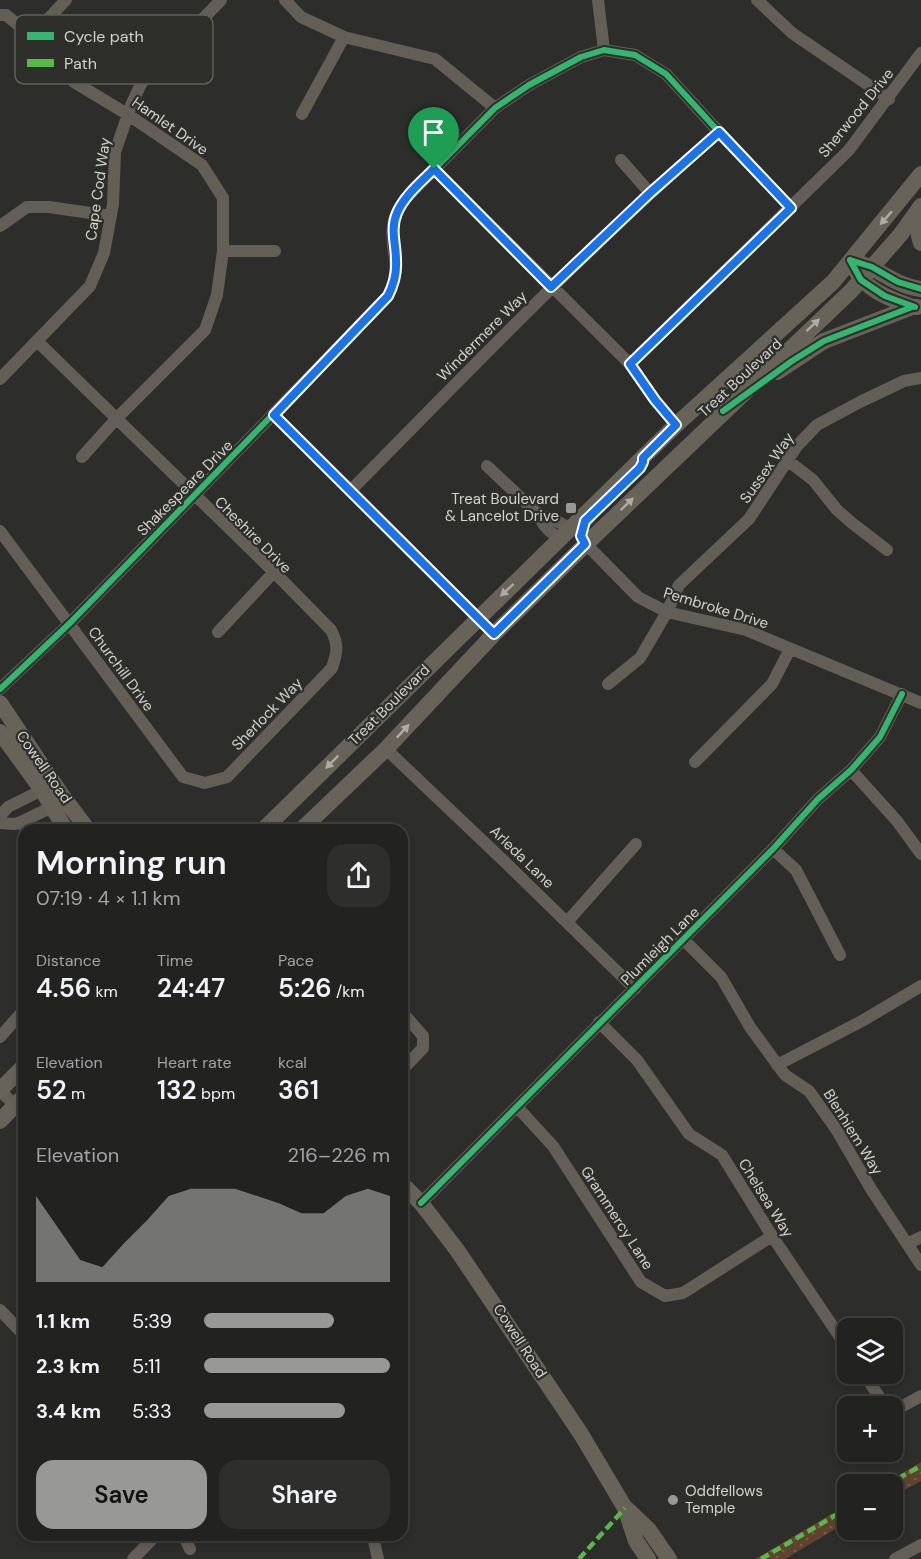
<!DOCTYPE html>
<meta charset="utf-8">
<style>
body{margin:0;font-family:"DM Sans",sans-serif;background:#2e2f2d;color:#f1f3f6;height:100vh;display:flex;flex-direction:column;font-size:22px;white-space:nowrap}
*{box-sizing:border-box;margin:0}
p{font-size:20px;color:#a2a4a5}
.icon{flex:none;width:33px;height:33px;fill:none;stroke:currentColor;stroke-width:2;stroke-linecap:round;stroke-linejoin:round}
.map{position:relative;flex:1;overflow:hidden}
.drawer{position:absolute;left:18px;top:824px;width:390px;height:717px;display:flex;flex-direction:column;background:#222220;border-radius:18px;box-shadow:0 3px 9px #0003,0 0 0 2px #3f3f3e}
.drawer>*{flex:none}
.buttons{position:absolute;left:837px;top:1318px;display:grid;gap:12px}
.buttons a{display:grid;place-items:center;width:66px;height:66px;border-radius:12px;background:#222220;box-shadow:0 3px 9px #0003,0 0 0 2px #3f3f3e;font-size:30px}
.pin{position:absolute;display:grid;place-items:center;width:51px;height:51px;color:#fff;margin:-62px -26px;border-radius:50% 50% 50% 0;rotate:-45deg;box-shadow:0 0 6px #0007}
.pin .icon{rotate:45deg}
.round{display:grid;place-items:center;flex:none;width:63px;height:63px;border-radius:18px;background:#2e2f2d}
.summary{display:flex;align-items:center;justify-content:space-between;height:102px;padding:0 18px}
h1{font-size:33px;font-weight:600;line-height:45px}
.stats{display:grid;grid-template-columns:repeat(3,1fr);gap:9px;height:102px;padding:6px 18px}
.stats div{display:grid;align-content:center}
.stats b{font-size:26px;font-weight:600}
.stats small{font-size:16px;font-weight:400}
.stats p{font-size:16px}
.chart{height:168px;padding:12px 18px}
.chart p{display:flex;justify-content:space-between}
.chart svg{width:100%;height:108px;margin-top:6px;fill:#989996;opacity:.7}
.button{display:flex;gap:12px;margin-top:auto;padding:12px 18px}
.button a{flex:1;height:69px;border-radius:18px;background:#989996;color:#111;font-size:24px;font-weight:600;line-height:69px;text-align:center}
.button a+a{background:#2e2f2d;color:#f1f3f6}
ul{padding:0 18px;list-style:none;font-size:20px}
li{display:grid;grid-template-columns:96px 72px 1fr;align-items:center;height:45px}
li i{height:15px;border-radius:8px;background:#989996}
.map>svg:first-child{display:block}
.grass{fill:url(#grass-dots)}
.lines{fill:none;stroke-linecap:round;stroke-linejoin:round}
.street{stroke:#635f57;stroke-width:12}
.secondary{stroke:#676359;stroke-width:16}
.quiet{stroke:#58b947;stroke-width:4.5;stroke-dasharray:9 4.5;stroke-linecap:butt}
.cycleway-casing{stroke:#2e2f2a;stroke-width:10}
.cycleway{stroke:#33b770;stroke-width:6}
.oneway{fill:#adaca6}
.route-casing{stroke:#fff;stroke-width:12}
.route{stroke:#1a73e8;stroke-width:8}
.poi-dot{fill:#989996;stroke:#2e2f2a;stroke-width:2}
.labels{text-anchor:middle;stroke-width:4.5;stroke-linejoin:round;paint-order:stroke}
.street-label{font-size:15px;fill:#d2d3d0;stroke:#2e2f2a}
.poi-label{font-size:15px;fill:#d2d3d0;stroke:#2e2f2a;text-anchor:end}
.key{fill:#2e2f2a;stroke:#5f605c;stroke-width:1.5}
.key-label{font-size:16px;fill:#d2d3d0}
</style>
<div class="map">
<svg width="921" height="1559" viewBox="0 0 921 1559">
<defs>
<pattern id="grass-dots" width="8" height="8" patternUnits="userSpaceOnUse" patternTransform="scale(1.5)"><rect width="8" height="8" fill="#60432e"/><path d="M2 2h.1M6 6h.1" fill="none" stroke="#765d4b" stroke-width="1.8" stroke-linecap="round"/></pattern>
</defs>
<rect width="100%" height="100%" fill="#2d2e2b"/>
<!-- grass -->
<path class="grass" d="M921,1462V1481L893,1496L892,1485H882Z
M847,1505V1522L785,1559H755Z"/>
<g class="lines">
<!-- street -->
<path class="street" d="M285,0L301,17L344,37L435,59L495,108
M598,0L604,50
M757,0L792,33L889,99
M0,15H6L32,36L74,82L127,114L202,165L223,198V251L217,295L205,330L117,418L82,457
M32,36L66,0
M302,114L344,37
M621,160L650,193
M434,169L630,364L655,400L676,425
M0,226L27,207H49L111,216
M223,251H275
M630,364L849,150L921,53
M0,379L90,286L104,253L113,204L115,152L132,103L142,82L221,0
M274,415L494,634
M787,460L813,480L837,510L852,523L887,550
M487,466L540,516C542,527 552,533 561,539
M350,491C471,369 589,245 719,132
M540,516L553,519L571,529
M591,516L583,525V541L638,597L667,612L746,630L921,703
M0,531L183,777L205,783L227,777L332,668C337,653 339,645 331,630L274,572L38,342
M218,632L274,572
M608,684L640,658L667,612L679,585L749,519L797,446L817,425L860,402L904,381L921,378
M0,689L70,623L388,296C404,265 389,254 393,225C394,215 400,207 405,199L495,108L529,85L581,57L604,50L635,55L666,74L719,132L791,208
M386,749L507,864L635,989
M695,762L772,684L790,649
M851,770L897,821L921,854
M0,816L8,807L42,790L47,791
M21,822L52,807L56,802
M0,823L15,824L21,822L25,828
M773,849L796,870L840,955
M567,922L636,844
M683,939L721,977L750,1027L785,1075L809,1091L836,1129L871,1189L921,1265
M402,1012L423,1036V1048L402,1070
M599,1022L637,1060L689,1134L722,1155L772,1236L848,1349
M0,1037L24,1010
M777,1065L862,1021L921,986
M0,1091L24,1113
M518,1108L553,1146L641,1282L665,1296L683,1293L772,1236
M421,1203L773,849L818,799L851,770L880,737L902,694
M907,1244L921,1237
M0,1310L24,1335
M864,1374L886,1407
M892,1412L921,1396
M183,1534L190,1549
M370,1534L374,1541L378,1559
M133,1559L157,1534
M895,1559L921,1545"/>
<!-- secondary -->
<path class="secondary" d="M921,213L919,236L921,243
M862,264C882,271 899,287 921,289
M856,271C867,291 892,299 912,307H917
M777,372L824,341L912,307
M0,703L61,794L88,830
M0,732L42,790L66,830
M263,830L676,425L833,282L921,174
M301,830L386,749L494,634L585,545L851,291L901,234L921,206
M0,1090L24,1066
M0,1121L24,1096
M402,1184L421,1203L457,1250L581,1434L625,1508L636,1541L648,1559
M627,1509L649,1530L669,1559"/>
<!-- quiet -->
<path class="quiet" d="M886,1485L921,1466
M579,1559L625,1508
M761,1559L848,1508"/>
<defs>
<path id="cycleway" d="M850,260L861,280L885,296L915,307
M850,260L872,267L898,282L921,289
M723,411L792,361L824,341L912,307
M0,689L70,623L388,296C404,265 389,254 393,225C394,215 400,207 405,199L495,108L529,85L581,57L604,50L635,55L666,74L719,132L791,208
M421,1203L773,849L818,799L851,770L880,737L902,694"/>
</defs>
<!-- cycleway casing -->
<use href="#cycleway" class="cycleway-casing"/>
<!-- cycleway -->
<use href="#cycleway" class="cycleway"/>
</g>
<!-- one-way arrows -->
<defs><path id="oneway-solid" d="M-6-.8H1V-3.2L6.5 0L1 3.2V.8H-6Z" transform="scale(1.5)"/></defs>
<g class="oneway">
<use href="#oneway-solid" transform="translate(886 218) rotate(131)"/>
<use href="#oneway-solid" transform="translate(813 325) rotate(-43)"/>
<use href="#oneway-solid" transform="translate(627 504) rotate(-44)"/>
<use href="#oneway-solid" transform="translate(507 590) rotate(137)"/>
<use href="#oneway-solid" transform="translate(403 731) rotate(-47)"/>
<use href="#oneway-solid" transform="translate(332 762) rotate(135)"/>
</g>
<g class="lines">
<defs>
<path id="route" d="M719,132L791,208L630,364L655,400L676,425L643,458V462L640,468L585,521L581,536L585,544L494,634L274,415L388,296C394,284 397,274 396,260C396,244 390,229 397,213C404,196 421,182 434,169L551,287L650,193Z"/>
</defs>
<!-- route casing -->
<use href="#route" class="route-casing"/>
<!-- route -->
<use href="#route" class="route"/>
</g>
<!-- markers -->
<g class="poi-dot">
<rect x="565" y="502" width="12" height="12" rx="3"/>
<circle cx="673" cy="1500" r="6"/>
</g>
<g class="labels">
<!-- street labels -->
<g class="street-label">
<text transform="translate(856 113) rotate(-51)" y="5">Sherwood Drive</text>
<text transform="translate(170 126) rotate(35)" y="5">Hamlet Drive</text>
<text transform="translate(98 189) rotate(-82)" y="5">Cape Cod Way</text>
<text transform="translate(482 336) rotate(-45)" y="5">Windermere Way</text>
<text transform="translate(740 378) rotate(-43)" y="5">Treat Boulevard</text>
<text transform="translate(767 468) rotate(-55)" y="5">Sussex Way</text>
<text transform="translate(185 488) rotate(-45)" y="5">Shakespeare Drive</text>
<text transform="translate(253 535) rotate(45)" y="5">Cheshire Drive</text>
<text transform="translate(716 608) rotate(17)" y="5">Pembroke Drive</text>
<text transform="translate(121 669) rotate(54)" y="5">Churchill Drive</text>
<text transform="translate(389 705) rotate(-45)" y="5">Treat Boulevard</text>
<text transform="translate(267 714) rotate(-46)" y="5">Sherlock Way</text>
<text transform="translate(44 767) rotate(55)" y="5">Cowell Road</text>
<text transform="translate(522 857) rotate(44)" y="5">Arleda Lane</text>
<text transform="translate(660 946) rotate(-45)" y="5">Plumleigh Lane</text>
<text transform="translate(853 1132) rotate(58)" y="5">Blenhiem Way</text>
<text transform="translate(766 1198) rotate(58)" y="5">Chelsea Way</text>
<text transform="translate(617 1218) rotate(57)" y="5">Grammercy Lane</text>
<text transform="translate(520 1341) rotate(57)" y="5">Cowell Road</text>
</g>
<!-- poi labels -->
<g class="poi-label">
<text x="559" y="504">Treat Boulevard<tspan x="559" dy="17">&amp; Lancelot Drive</tspan></text>
<text x="685" y="1496" text-anchor="start">Oddfellows<tspan x="685" dy="17">Temple</tspan></text>
</g>
</g>
<!-- legend -->
<rect x="15" y="15" width="198" height="69" rx="9" class="key"/>
<rect x="27" y="32" width="27" height="8" fill="#33b770"/>
<rect x="27" y="59" width="27" height="8" fill="#58b947"/>
<g class="key-label">
<text x="64" y="42">Cycle path</text>
<text x="64" y="69">Path</text>
</g>
</svg>
<div class="buttons">
<a><svg class="icon" aria-label="layers" viewBox="0 0 24 24"><path d="M12 4l9 5-9 5-9-5zM3 14l9 5 9-5"/></svg></a>
<a>+</a>
<a>−</a>
</div>
<div class="pin" style="left:434px;top:169px;background:#1e9e55"><svg class="icon" aria-label="arrive" viewBox="0 0 24 24"><path d="M6 21V4h12l-3 4 3 4H6"/></svg></div>
<section class="drawer">
<div class="summary"><div><h1>Morning run</h1><p>07:19 · 4 × 1.1 km</p></div><a class="round"><svg class="icon" aria-label="share" viewBox="0 0 24 24"><path d="M12 15V3M7 8l5-5 5 5M5 13v7h14v-7"/></svg></a></div>
<div class="stats">
<div><p>Distance</p><b>4.56<small> km</small></b></div>
<div><p>Time</p><b>24:47</b></div>
<div><p>Pace</p><b>5:26<small> /km</small></b></div>
</div>
<div class="stats">
<div><p>Elevation</p><b>52<small> m</small></b></div>
<div><p>Heart rate</p><b>132<small> bpm</small></b></div>
<div><p>kcal</p><b>361</b></div>
</div>
<div class="chart"><p><span>Elevation</span>216–226 m</p>
<svg viewBox="0 0 160 44" preserveAspectRatio="none"><path d="M0 44V9L10 22L20 35L30 38L40 28L50 19L60 9L70 6L80 6L90 6L100 9L110 12L120 16L130 16L140 9L150 6L160 9V44z"/></svg>
</div>
<ul>
<li><b>1.1 km</b>5:39<i style="width:70%"></i></li>
<li><b>2.3 km</b>5:11<i style="width:100%"></i></li>
<li><b>3.4 km</b>5:33<i style="width:76%"></i></li>
</ul>
<div class="button"><a>Save</a><a>Share</a></div>
</section>
</div>
